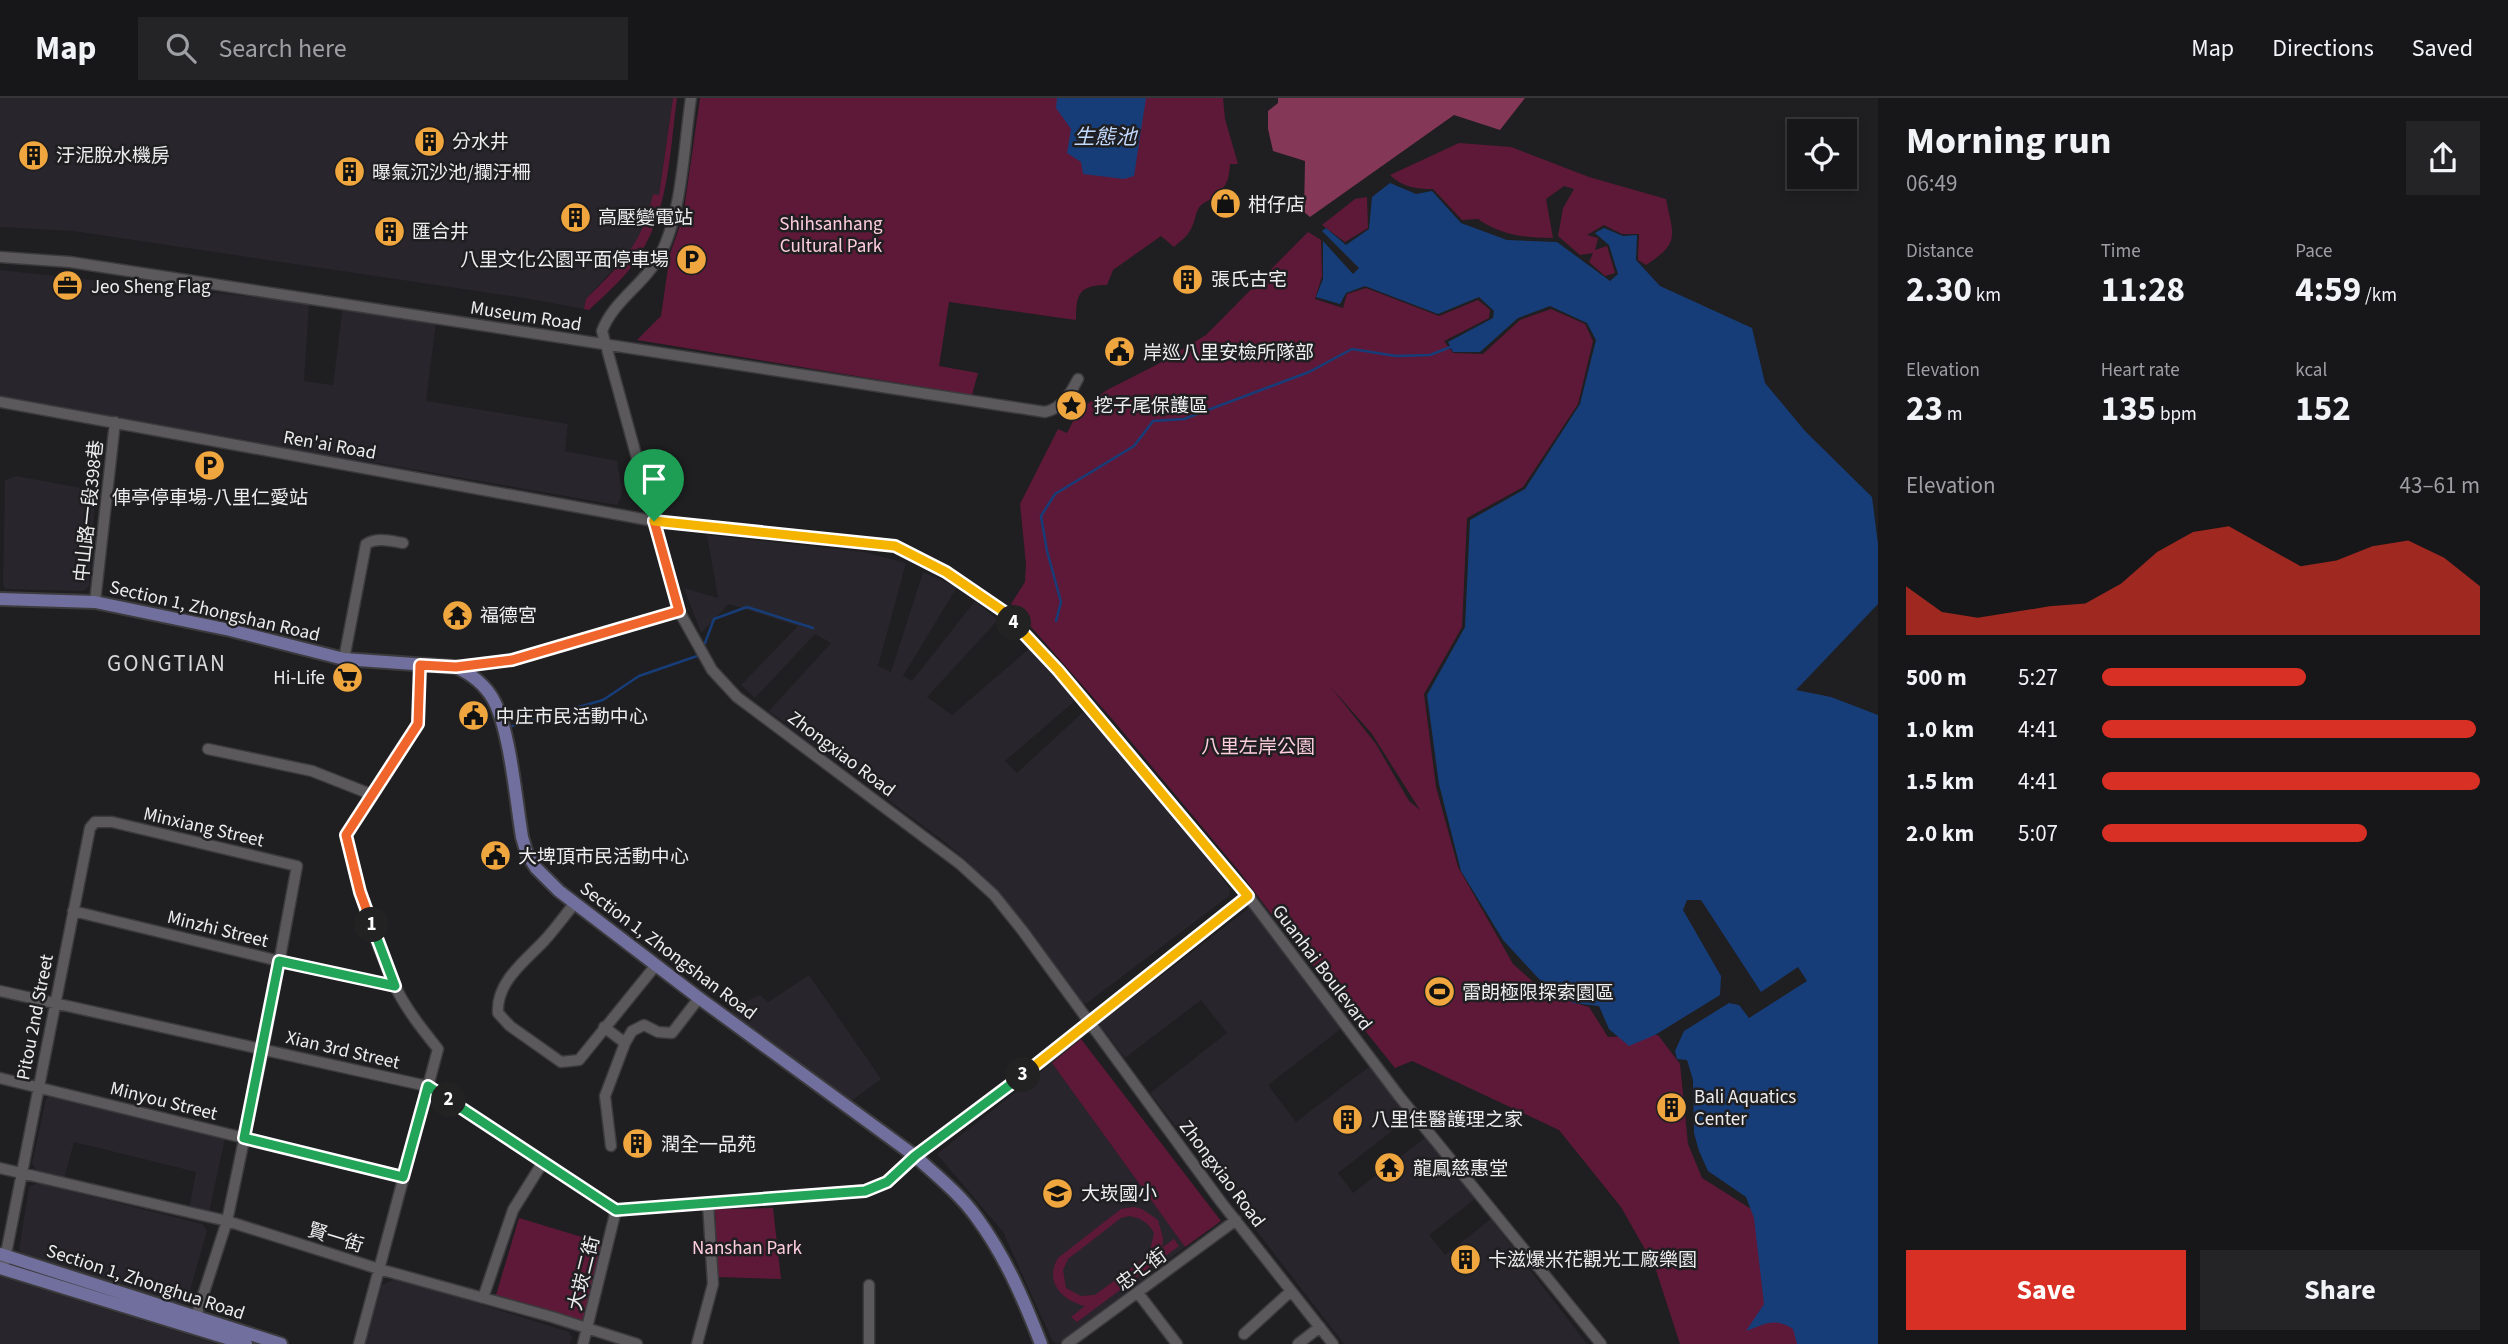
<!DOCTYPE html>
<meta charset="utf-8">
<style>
body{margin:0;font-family:"Source Sans 3","Noto Sans TC",sans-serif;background:#242325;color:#f1f3f6;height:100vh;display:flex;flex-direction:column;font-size:26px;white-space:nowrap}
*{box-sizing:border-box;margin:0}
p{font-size:23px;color:#9e9fa2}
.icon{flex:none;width:38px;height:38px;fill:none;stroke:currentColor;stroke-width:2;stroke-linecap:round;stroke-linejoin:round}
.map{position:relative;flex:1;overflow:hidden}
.panel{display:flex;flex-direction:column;background:#171618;width:630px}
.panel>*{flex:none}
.tools{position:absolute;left:1787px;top:21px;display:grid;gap:14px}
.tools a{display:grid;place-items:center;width:70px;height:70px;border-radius:0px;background:#171618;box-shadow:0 4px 10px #0003,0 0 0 2px #363537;font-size:35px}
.pin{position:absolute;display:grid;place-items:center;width:60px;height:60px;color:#fff;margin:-72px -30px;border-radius:50% 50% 50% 0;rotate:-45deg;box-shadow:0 0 7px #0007}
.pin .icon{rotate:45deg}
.km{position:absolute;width:35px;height:35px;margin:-18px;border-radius:50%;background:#222;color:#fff;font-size:19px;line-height:35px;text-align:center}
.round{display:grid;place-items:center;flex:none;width:74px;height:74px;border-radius:0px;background:#242325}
.head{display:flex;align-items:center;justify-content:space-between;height:119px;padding:0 28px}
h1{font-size:38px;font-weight:700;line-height:52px}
.stats{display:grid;grid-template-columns:repeat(3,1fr);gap:10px;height:119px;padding:7px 28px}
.stats div{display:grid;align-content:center}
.stats b{font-size:35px;font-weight:700}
.stats small{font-size:19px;font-weight:400}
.stats p{font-size:19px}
.chart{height:196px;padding:14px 28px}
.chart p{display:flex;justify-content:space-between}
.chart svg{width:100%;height:126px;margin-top:7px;fill:#d93025;opacity:.7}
.button{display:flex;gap:14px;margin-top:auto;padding:14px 28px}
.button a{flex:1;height:80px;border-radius:0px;background:#d93025;color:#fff;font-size:28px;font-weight:700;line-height:80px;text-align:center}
.button a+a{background:#242325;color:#f1f3f6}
ul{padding:0 28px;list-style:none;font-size:23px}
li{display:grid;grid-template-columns:112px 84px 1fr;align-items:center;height:52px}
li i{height:18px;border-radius:9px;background:#d93025}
header{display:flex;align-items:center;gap:42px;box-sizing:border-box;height:98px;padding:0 35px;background:#171618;border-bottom:2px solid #363537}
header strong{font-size:33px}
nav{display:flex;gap:38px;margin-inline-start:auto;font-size:24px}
.search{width:490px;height:63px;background:#242325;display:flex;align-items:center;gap:18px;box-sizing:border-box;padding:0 24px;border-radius:0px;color:#9e9fa2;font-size:26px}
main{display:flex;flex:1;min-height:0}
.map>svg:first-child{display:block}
.built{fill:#28252c}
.green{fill:#5f1938;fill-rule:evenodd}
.forest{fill:#843756}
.water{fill:#173d79}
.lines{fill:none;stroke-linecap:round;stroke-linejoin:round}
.stream{stroke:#173d79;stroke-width:2.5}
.minor-casing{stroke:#3b3a3c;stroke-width:13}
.major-casing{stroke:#3b3a3c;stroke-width:16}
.minor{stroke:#5b595c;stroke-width:10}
.major{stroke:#716f9d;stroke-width:12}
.split-1-casing{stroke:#fff;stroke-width:14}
.split-2-casing{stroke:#fff;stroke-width:14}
.split-3-casing{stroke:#fff;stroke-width:14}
.split-4-casing{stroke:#fff;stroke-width:14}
.split-5-casing{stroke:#fff;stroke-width:14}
.split-1{stroke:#f0652b;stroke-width:9}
.split-2{stroke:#22a559;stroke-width:9}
.split-3{stroke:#22a559;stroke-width:9}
.split-4{stroke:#f5b400;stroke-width:9}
.split-5{stroke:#f5b400;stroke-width:9}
.labels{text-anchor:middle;stroke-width:5;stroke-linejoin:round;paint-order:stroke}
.poi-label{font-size:19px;fill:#edecee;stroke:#1f1e20;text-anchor:start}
.park-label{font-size:19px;fill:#fecedd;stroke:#1f1e20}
.street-label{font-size:19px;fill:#edecee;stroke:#1f1e20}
.water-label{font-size:21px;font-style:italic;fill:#c3daff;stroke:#1f1e20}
.quarter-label{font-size:23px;letter-spacing:2px;fill:#d7d6d9;stroke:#1f1e20}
</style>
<header>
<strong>Map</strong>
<div class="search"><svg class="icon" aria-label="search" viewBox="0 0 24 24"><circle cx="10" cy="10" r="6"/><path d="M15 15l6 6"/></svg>Search here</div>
<nav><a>Map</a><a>Directions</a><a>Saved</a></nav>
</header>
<main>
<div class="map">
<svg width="1878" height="1246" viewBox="0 0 1878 1246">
<rect width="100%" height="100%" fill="#1f1e20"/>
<!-- built -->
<path class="built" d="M0,0H673L659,97H654L642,134L632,151L586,201L584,211L524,200L73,133L0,129Z
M0,172L309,205L304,283L333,287L343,207L436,224L426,303L568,326L565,353L617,363L622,392L621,399L617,407L0,299Z
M16,378L92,392L95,396L89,488L84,493L6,491L3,487L5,382Z
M707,437L864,454L906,465L878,568L891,574L923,474L957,489L903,578L912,583L975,503L998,522L927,599L952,617L1030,550L1075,603L1005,663L1017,675L1083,614L1152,691L1215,770L1230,791L1229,798L1087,905L1081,906L1007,806L967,763L946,745L769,613L831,545L815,536L755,600L741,587L798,528L729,506L701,535L684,490L718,500Z
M1249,810L1342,930L1268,987L1296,1024L1370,968L1410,1019L1338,1075L1353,1095L1426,1039L1475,1101L1429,1137L1445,1157L1491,1121L1587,1246H1344L1150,995L1227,935L1201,902L1125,960L1099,926Z
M809,877L881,981L850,1004L732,914L731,910L760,897L768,904Z
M1052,965L1185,1149L1059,1246L1053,1244L1003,1134L937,1056Z
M52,997L225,1040L209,1115L189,1111L196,1074L74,1044L64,1081L38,1075L32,1065L46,1001Z
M38,1085L202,1126L207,1132L187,1204L181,1206L24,1158L19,1151L29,1089Z
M0,1178L217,1246H0Z
M397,1180L569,1234L572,1239L570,1246H364L382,1187Z"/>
<!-- green -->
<path class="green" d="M673,0H677C670,52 669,111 640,156C627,178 607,195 589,212L584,211L586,201C621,166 642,147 653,96L659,97Z
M700,0H1223L1225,21L1238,66H1230C1229,79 1228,88 1217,95V100C1189,106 1201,120 1187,137C1184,141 1178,145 1174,149L1161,138L1113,172L1107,187C1079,187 1076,196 1076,222L949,204L939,268L978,275L972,297L637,242L661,218L670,156L683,119Z
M1459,45L1511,49L1589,79L1666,101C1673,138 1681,144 1646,167L1638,162L1639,136H1622L1604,127L1587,137L1598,140L1595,152L1607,148L1615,175L1605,178L1589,164L1593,155L1580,157L1558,138L1563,110L1574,91L1564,88L1546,101L1553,140C1525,140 1501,137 1478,121L1462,122L1433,91C1416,91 1402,89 1390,77Z
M1367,99L1368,130L1345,144L1322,127L1355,101Z
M1308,134L1321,142L1322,178L1315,201L1343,210L1347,196L1366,190L1439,218L1478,202L1490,212L1489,220L1444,243L1453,255L1483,256L1520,222L1551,211L1585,226L1593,243L1578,306L1523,389L1467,420L1462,529L1424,596L1436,689L1458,769L1513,866L1548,897L1589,909L1608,939L1658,937L1680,966L1688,1046L1702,1080L1756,1114L1804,1218L1813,1246H1680L1655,1169L1621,1109L1559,1032L1412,963L1395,970L1266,809L1239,773L1113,622L1011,506L1025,484L1026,466L1020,406L1058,331L1067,335L1079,312L1107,292L1158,266L1206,237ZM1330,588L1372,636L1420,712L1409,703L1376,646Z
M1081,941L1221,1123L1185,1149L1052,965Z
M1134,1109L1142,1111L1158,1122L1163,1140L1162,1150L1174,1141L1179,1148L1077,1224L1071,1219L1085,1208C1062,1202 1044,1184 1058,1160L1121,1111ZM1129,1118C1141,1120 1149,1125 1154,1135L1149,1157L1095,1197L1081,1198L1066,1190L1063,1172L1068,1161L1121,1120Z
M773,1110L781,1181L718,1179L715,1111Z
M519,1120L605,1146L583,1223L496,1197Z"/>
<!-- forest -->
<path class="forest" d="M1278,0H1525L1500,32L1454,17L1310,119L1304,114L1305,63L1273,53L1268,31V13L1278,5Z"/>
<!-- water -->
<path class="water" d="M1057,0H1146L1134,78L1124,81L1083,76L1081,64L1067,55L1071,31L1056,10Z
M1390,85L1416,96L1432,93L1461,125L1507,142L1557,144L1610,183L1618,176L1609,147L1595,135L1604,130L1623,138L1637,137L1636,162L1660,188L1752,230L1765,285L1805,333L1872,399L1878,446V506L1796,592L1831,599L1878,617V1246H1797L1793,1231C1775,1219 1765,1226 1746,1233L1764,1206L1754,1120L1746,1099L1708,1073L1699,1053L1694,1035L1693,982L1687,962L1677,961L1675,953L1684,933L1729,905L1739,907L1749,920L1807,883L1798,869L1761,894L1701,802H1687L1683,812L1721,878L1720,897L1655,937L1629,948L1609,931L1599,908L1573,905L1539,881L1503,842L1461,773L1439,686L1427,597L1465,529L1470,422L1525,391L1580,306L1596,242L1587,225L1550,208L1518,220L1480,254H1453L1448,244L1493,220L1494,213L1479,199L1438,216L1365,188L1346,195L1340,206L1316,199L1323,181V143L1353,176L1359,170L1322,133L1326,130L1346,147L1369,131L1372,99Z"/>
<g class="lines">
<!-- stream -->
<path class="stream" d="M1056,523L1061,504L1047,453L1041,418L1055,396L1134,348L1153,323L1184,321L1309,274L1352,251L1396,258L1430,257L1453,248
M705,545L714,521L747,509L813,530
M512,628L603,602L639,578L700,557"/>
<defs>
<path id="minor" d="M691,0C684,46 682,117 660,157C645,186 613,203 602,233L679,513L712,572L737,599L960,766L994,797L1022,832L1221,1104L1333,1246
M0,159L70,164L1045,314C1063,310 1070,296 1078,281
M0,304L654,423L895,448L946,474L1003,513L1058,572L1248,798L1399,998L1601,1246
M95,504L115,324
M344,561L366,446C378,439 390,443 403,445
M457,569L512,562L679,513
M208,651L312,673L373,697L418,626L420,567
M575,805C565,817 555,831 544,843C525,863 496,884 498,915L510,928L561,964L579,962L656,867
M73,813L279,863L395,888
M0,893L427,988L616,1112L865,1093L886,1084L915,1058L1049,958L1248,798
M604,929L625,945
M0,980L403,1079
M611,1048L605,998L625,945L632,933L644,927L658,934L672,935L699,900
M0,1070L227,1123L379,1171L552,1219L637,1246
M3,1171L90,730L95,724H112L297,768L263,951L227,1123L194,1225
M869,1187V1246
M1138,1195L1177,1246
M483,1200L513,1112L543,1064
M1244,1236L1291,1193
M359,1246L438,951C422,931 406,911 395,888C373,841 358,788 346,737L373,697
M583,1246L616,1112
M697,1246L713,1186L708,1105
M1067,1246L1236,1122
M1298,1246L1320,1229"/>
<path id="major" d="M0,501L95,504L230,532L344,561L456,569C471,576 485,587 493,601C510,631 516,703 522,739L527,756L536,770L559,793L699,900L915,1058C936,1077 960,1096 977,1120C1005,1158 1024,1202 1041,1246
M0,1156L281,1246
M0,1170L246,1246"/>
</defs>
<!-- minor casing -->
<use href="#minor" class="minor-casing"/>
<!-- major casing -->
<use href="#major" class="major-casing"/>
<!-- minor -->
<use href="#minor" class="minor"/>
<!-- major -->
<use href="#major" class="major"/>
</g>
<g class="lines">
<defs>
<path id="split-1" d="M372,827L360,794L346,737L418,626L420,567L456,569L512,562L679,513L654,423"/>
<path id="split-2" d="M372,827L395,888L279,863L244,1040L403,1079L428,988L449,1002"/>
<path id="split-3" d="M449,1002L616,1112L865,1093L887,1084L915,1058L1023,977"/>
<path id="split-4" d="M1014,525L1058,572L1248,798L1023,977"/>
<path id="split-5" d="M654,423L895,448L946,474L1003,513L1014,525"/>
</defs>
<!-- split-1 casing -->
<use href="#split-1" class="split-1-casing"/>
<!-- split-2 casing -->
<use href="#split-2" class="split-2-casing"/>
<!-- split-3 casing -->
<use href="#split-3" class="split-3-casing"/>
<!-- split-4 casing -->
<use href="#split-4" class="split-4-casing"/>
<!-- split-5 casing -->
<use href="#split-5" class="split-5-casing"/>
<!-- split-1 -->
<use href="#split-1" class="split-1"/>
<!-- split-2 -->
<use href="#split-2" class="split-2"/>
<!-- split-3 -->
<use href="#split-3" class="split-3"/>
<!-- split-4 -->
<use href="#split-4" class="split-4"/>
<!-- split-5 -->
<use href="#split-5" class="split-5"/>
</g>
<!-- icons -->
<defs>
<symbol id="building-disc" viewBox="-11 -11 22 22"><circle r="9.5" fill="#f0a63e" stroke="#1f1e20"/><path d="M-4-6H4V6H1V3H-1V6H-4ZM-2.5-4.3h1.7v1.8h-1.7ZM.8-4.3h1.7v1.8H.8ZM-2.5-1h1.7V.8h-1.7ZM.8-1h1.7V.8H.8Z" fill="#111"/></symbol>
<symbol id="shop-disc" viewBox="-11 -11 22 22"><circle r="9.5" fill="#f0a63e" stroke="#1f1e20"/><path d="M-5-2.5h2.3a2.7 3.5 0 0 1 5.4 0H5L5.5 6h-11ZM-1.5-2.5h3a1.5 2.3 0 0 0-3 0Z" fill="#111"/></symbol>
<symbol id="parking-disc" viewBox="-11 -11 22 22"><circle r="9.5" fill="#f0a63e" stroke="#1f1e20"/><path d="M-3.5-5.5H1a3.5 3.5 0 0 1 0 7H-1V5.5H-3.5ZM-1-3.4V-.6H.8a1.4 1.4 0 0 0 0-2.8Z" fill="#111"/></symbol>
<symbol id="office-disc" viewBox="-11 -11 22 22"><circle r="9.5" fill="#f0a63e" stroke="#1f1e20"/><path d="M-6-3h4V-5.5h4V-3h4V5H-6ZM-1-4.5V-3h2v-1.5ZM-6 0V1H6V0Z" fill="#111"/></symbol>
<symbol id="civic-disc" viewBox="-11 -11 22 22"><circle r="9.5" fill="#f0a63e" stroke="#1f1e20"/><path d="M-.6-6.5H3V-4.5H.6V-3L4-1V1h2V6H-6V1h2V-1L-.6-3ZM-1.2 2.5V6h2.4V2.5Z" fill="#111"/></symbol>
<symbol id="sight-disc" viewBox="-11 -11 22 22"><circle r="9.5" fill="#f0a63e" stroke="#1f1e20"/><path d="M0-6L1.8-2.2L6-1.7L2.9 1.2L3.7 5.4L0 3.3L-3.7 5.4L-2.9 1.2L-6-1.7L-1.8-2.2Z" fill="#111"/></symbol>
<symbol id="temple-disc" viewBox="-11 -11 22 22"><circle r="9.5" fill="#f0a63e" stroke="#1f1e20"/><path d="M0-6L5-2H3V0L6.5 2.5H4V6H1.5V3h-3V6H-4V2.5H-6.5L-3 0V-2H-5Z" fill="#111"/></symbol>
<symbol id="supermarket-disc" viewBox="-11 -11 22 22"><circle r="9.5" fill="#f0a63e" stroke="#1f1e20"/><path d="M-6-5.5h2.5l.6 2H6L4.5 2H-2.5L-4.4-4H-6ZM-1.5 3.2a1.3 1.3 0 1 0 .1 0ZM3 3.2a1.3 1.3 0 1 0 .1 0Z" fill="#111"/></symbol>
<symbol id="stadium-disc" viewBox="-11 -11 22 22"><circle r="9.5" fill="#f0a63e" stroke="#1f1e20"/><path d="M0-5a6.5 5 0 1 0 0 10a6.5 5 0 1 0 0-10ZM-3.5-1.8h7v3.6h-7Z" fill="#111"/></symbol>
<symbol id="school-disc" viewBox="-11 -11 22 22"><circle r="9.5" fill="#f0a63e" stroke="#1f1e20"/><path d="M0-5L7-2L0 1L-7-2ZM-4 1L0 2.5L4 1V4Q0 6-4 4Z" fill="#111"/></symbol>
</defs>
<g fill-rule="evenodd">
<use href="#building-disc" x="412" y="26" width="35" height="35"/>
<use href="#building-disc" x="16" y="40" width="35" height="35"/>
<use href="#building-disc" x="332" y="56" width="35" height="35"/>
<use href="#shop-disc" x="1208" y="88" width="35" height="35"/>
<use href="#building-disc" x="558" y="102" width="35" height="35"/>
<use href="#building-disc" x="372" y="116" width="35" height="35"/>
<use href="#parking-disc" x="674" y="144" width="35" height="35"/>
<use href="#building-disc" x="1170" y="164" width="35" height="35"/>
<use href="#office-disc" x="50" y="170" width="35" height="35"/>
<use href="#civic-disc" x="1102" y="236" width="35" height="35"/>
<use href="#sight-disc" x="1054" y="290" width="35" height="35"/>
<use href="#parking-disc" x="192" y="350" width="35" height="35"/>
<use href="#temple-disc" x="440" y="500" width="35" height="35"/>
<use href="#supermarket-disc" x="330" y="562" width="35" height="35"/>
<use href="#civic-disc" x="456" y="600" width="35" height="35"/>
<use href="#civic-disc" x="478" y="740" width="35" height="35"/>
<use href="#stadium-disc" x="1422" y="876" width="35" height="35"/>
<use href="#building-disc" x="1654" y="992" width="35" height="35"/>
<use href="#building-disc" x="1330" y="1004" width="35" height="35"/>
<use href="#building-disc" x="620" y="1028" width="35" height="35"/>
<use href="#temple-disc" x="1372" y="1052" width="35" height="35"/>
<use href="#school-disc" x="1040" y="1078" width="35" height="35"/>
<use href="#building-disc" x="1448" y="1144" width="35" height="35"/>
</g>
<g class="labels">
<!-- poi labels -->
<g class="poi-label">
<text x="452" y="50">分水井</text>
<text x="56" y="64">汙泥脫水機房</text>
<text x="372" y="81">曝氣沉沙池/攔汙柵</text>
<text x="1248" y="113">柑仔店</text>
<text x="598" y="126">高壓變電站</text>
<text x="412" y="140">匯合井</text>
<text x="669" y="168" text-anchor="end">八里文化公園平面停車場</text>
<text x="1211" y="188">張氏古宅</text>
<text x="91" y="195">Jeo Sheng Flag</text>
<text x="1143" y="261">岸巡八里安檢所隊部</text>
<text x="1094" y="314">挖子尾保護區</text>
<text x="210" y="406" text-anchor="middle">俥亭停車場-八里仁愛站</text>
<text x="480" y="524">福德宮</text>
<text x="325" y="586" text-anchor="end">Hi-Life</text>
<text x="496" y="625">中庄市民活動中心</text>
<text x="518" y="765">大埤頂市民活動中心</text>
<text x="1462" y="901">雷朗極限探索園區</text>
<text x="1694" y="1005">Bali Aquatics<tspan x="1694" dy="22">Center</tspan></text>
<text x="1371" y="1028">八里佳醫護理之家</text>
<text x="661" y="1053">潤全一品苑</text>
<text x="1413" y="1077">龍鳳慈惠堂</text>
<text x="1081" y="1102">大崁國小</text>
<text x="1488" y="1168">卡滋爆米花觀光工廠樂園</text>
</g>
<!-- park labels -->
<g class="park-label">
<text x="831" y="132">Shihsanhang<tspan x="831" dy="22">Cultural Park</tspan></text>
<text x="1258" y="655">八里左岸公園</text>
<text x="747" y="1156">Nanshan Park</text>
</g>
<!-- street labels -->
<g class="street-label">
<text transform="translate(526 217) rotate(9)" y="7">Museum Road</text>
<text transform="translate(330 346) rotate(10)" y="7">Ren'ai Road</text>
<text transform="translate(88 413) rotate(-84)" y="7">中山路一段398巷</text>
<text transform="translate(215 512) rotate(13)" y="7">Section 1, Zhongshan Road</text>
<text transform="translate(842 655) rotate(37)" y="7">Zhongxiao Road</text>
<text transform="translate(204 728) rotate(13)" y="7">Minxiang Street</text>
<text transform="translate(218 830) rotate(14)" y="7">Minzhi Street</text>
<text transform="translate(669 852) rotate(37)" y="7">Section 1, Zhongshan Road</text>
<text transform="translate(1323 869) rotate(53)" y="7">Guanhai Boulevard</text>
<text transform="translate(34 919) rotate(-79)" y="7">Pitou 2nd Street</text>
<text transform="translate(343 951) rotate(13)" y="7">Xian 3rd Street</text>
<text transform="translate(164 1002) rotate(14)" y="7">Minyou Street</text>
<text transform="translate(1223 1075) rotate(53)" y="7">Zhongxiao Road</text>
<text transform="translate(336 1139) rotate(17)" y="7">賢一街</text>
<text transform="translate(1141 1171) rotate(-36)" y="7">忠七街</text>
<text transform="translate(583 1175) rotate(-76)" y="7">大崁二街</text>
<text transform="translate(146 1183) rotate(18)" y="7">Section 1, Zhonghua Road</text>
</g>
<!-- water labels -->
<g class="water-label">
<text x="1105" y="46">生態池</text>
</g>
<!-- quarter labels -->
<g class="quarter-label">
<text x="167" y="573">GONGTIAN</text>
</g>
</g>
</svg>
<div class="tools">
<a><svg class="icon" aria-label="locate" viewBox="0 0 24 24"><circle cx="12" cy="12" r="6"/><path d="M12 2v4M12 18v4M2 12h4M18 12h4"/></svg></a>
</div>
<div class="pin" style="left:654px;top:423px;background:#1e9e55"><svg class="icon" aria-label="arrive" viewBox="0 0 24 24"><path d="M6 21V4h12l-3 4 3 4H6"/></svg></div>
<b class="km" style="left:372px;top:827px">1</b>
<b class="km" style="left:449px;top:1002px">2</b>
<b class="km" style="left:1023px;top:977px">3</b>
<b class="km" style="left:1014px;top:525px">4</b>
</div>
<section class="panel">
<div class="head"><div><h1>Morning run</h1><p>06:49</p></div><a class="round"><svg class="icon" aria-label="share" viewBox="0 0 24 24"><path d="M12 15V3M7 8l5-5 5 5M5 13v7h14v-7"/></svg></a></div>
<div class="stats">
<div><p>Distance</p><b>2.30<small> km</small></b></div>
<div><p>Time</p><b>11:28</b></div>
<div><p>Pace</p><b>4:59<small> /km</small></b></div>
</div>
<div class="stats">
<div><p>Elevation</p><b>23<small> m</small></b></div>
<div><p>Heart rate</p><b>135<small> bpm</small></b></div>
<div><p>kcal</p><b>152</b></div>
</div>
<div class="chart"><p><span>Elevation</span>43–61 m</p>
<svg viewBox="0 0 160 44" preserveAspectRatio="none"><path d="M0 44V27L10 36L20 38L30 36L40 34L50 33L60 26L70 15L80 8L90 6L100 13L110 20L120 18L130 13L140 11L150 17L160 27V44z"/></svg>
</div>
<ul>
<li><b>500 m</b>5:27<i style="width:54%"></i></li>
<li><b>1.0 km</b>4:41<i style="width:99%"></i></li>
<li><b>1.5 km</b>4:41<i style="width:100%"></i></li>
<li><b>2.0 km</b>5:07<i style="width:70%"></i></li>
</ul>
<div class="button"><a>Save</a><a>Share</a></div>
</section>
</main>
